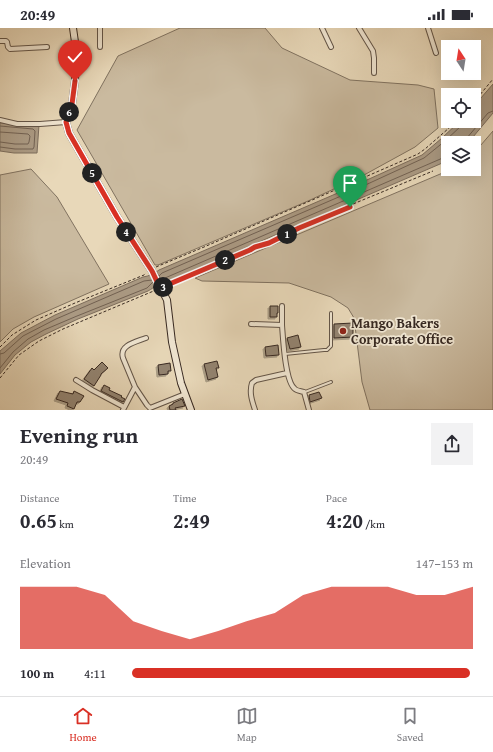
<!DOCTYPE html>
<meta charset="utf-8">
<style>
body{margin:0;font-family:"Gentium Book Plus",serif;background:#f2f2f3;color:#2b2b33;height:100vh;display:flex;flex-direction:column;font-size:15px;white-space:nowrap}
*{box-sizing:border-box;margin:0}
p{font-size:13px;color:#7c7c81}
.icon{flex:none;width:22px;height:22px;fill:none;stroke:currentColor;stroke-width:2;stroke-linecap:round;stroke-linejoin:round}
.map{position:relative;height:382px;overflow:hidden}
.drawer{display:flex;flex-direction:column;background:#fff;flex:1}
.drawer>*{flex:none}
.needle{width:26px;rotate:348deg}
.fabs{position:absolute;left:441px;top:12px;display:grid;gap:8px}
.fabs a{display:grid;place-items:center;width:40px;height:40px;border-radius:0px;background:#fff;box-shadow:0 4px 16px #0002;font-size:20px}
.pin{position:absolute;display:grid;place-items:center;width:34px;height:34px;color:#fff;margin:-41px -17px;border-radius:50% 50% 50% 0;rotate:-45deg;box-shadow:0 0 4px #0007}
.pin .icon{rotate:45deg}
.km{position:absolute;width:20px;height:20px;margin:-10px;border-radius:50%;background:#222;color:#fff;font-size:11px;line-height:20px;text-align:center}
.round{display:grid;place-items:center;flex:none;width:42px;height:42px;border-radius:0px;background:#f2f2f3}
.head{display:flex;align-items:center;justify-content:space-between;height:68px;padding:0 20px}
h1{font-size:22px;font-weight:600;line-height:30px}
.figures{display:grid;grid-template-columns:repeat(3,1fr);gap:6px;height:68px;padding:4px 20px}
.figures div{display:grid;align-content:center}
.figures b{font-size:20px;font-weight:600}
.figures small{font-size:11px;font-weight:400}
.figures p{font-size:11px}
.chart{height:112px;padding:8px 20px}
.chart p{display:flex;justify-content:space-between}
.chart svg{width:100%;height:72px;margin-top:4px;fill:#d93025;opacity:.7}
ul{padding:0 20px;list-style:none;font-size:13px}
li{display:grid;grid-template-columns:64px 48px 1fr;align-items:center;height:30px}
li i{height:10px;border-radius:5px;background:#d93025}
.status{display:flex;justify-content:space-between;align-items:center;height:28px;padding:0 20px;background:#fff;direction:ltr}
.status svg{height:11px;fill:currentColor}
.tabs{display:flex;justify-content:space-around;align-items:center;height:56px;border-top:1px solid #e1e1e2;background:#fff;font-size:11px;color:#7c7c81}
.tabs a{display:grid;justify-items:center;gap:2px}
.tabs .on{color:#d93025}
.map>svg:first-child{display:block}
.green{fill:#caba9f;stroke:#807260}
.water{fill:#ac9c86;stroke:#7d6e5e}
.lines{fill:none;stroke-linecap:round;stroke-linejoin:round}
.shore{stroke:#726254;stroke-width:1}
.building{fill:#938471;stroke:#372922;filter:url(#shadow)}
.service-casing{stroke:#635548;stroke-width:4}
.minor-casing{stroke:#635548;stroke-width:6}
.secondary-casing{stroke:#372922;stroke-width:8}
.path{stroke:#372922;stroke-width:1;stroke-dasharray:3 2;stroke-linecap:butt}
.service{stroke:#f0e6d2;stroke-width:2}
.minor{stroke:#f0e6d2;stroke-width:4}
.secondary{stroke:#f0e6d2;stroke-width:6}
.route-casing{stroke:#fff;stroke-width:8}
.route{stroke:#d93025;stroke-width:5}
.poi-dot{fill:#8f2418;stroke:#f0e6d2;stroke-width:1.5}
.labels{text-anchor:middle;stroke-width:3.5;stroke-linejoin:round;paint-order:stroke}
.poi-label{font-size:14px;font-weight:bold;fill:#372922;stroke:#f0e6d2;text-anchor:start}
</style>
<div class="status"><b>20:49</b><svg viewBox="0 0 49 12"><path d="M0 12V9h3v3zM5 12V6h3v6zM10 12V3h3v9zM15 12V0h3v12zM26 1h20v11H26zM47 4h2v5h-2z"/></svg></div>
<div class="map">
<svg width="493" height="382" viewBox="0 0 493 382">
<defs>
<filter id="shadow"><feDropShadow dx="-2" dy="2" stdDeviation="0" flood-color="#0004"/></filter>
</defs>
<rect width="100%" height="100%" fill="#e8d8b9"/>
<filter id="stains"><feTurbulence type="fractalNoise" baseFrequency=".005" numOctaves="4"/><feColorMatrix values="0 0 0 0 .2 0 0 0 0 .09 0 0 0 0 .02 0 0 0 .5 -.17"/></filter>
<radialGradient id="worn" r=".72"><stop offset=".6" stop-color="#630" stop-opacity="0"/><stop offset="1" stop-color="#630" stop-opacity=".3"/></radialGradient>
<!-- green -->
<path class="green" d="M180,0H265L282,20L350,52L418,57L434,61L438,100L415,119L364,147L308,173L158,237H155L77,102L118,28Z
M493,103V382H370L362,354L354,290L348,280L331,269L289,255L202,253L195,250L452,141H474V125Z
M31,141L57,169L109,256L34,289L13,301L0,314V147Z"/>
<!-- water -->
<path class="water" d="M493,56V85L468,115H448V132L440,136L166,254C158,256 155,259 148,263L78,291L46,306L31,314L15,327L0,346V323L21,305L55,287L143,249C149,248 154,246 159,242L347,161L422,127L442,110L460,93H474V78Z
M0,95L39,97L37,125H14L0,123Z"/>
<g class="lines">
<!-- shore -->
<path class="shore" d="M0,98L33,101L35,103L34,119L33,121H15L0,119
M0,104L28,106L30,108L29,114L28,116H15L0,114
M465,115L466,111L488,85L493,83
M159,248L162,245L348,165L424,130L445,113L462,97L463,93
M161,251L165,250L445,129H448
M0,326L4,325L23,308L56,291L144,253L152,252
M0,340L13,324L28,311L44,302L77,288L147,260L153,254"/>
</g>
<!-- building -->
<path class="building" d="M270,278H278V285H277V289H270Z
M353,295V309L334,310V296Z
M298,307L301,319L290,321L287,310Z
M278,317L279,327L266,328L265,319Z
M217,333L219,340H216L218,349L208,352L204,336Z
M102,334L108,340L101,346V347L94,358L84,351L92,340L94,342Z
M170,335L171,343H168V346L159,347L158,337Z
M104,357L110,360L109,362L122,368L121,369L125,371L123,374L101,363Z
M60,363L73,366L74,363L84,368L80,374H77L74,381L67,378L68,375L56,371Z
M319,364L322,370L310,374L309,367Z
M182,371L185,378L175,380L176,382H170L169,378L173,376V375Z"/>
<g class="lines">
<defs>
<path id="service" d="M285,326L324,322H327L331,318V285
M305,364L331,354"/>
<path id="minor" d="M100,0V19
M322,0L331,19
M359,0L373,23L374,30V45
M428,0L436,25
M0,13H6L7,14L8,19L10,21L47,19
M0,92L17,96H40L66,94
M282,278V297
M251,296L282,297C283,310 285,354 295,361C297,363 301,363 304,364L309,382
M76,352L92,362L124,379
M135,359L147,377L150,380L185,366
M123,382L135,359L123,330C119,317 136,314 146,310
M255,382C252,373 249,364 252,355L256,352L287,345"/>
<path id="secondary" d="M73,0L76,21L75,53L72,76L66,94L69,105L117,189L152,243L167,272L172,314L181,355L191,382"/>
</defs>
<!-- service casing -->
<use href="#service" class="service-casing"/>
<!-- minor casing -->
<use href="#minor" class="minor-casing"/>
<!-- secondary casing -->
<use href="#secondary" class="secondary-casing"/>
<!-- path -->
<path class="path" d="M474,74L493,51
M156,239L204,219L418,126L425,121L457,93
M166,258L250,222L255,219L269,215L299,200L350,179L353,176L433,143
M0,319L12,307L36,292L75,275L144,247L146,245
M0,350L19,327L39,313L63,301L156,262"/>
<!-- service -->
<use href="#service" class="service"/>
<!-- minor -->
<use href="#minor" class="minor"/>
<!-- secondary -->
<use href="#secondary" class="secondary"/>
</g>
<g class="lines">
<defs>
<path id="route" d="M75,53L72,76L66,94L69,105L117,189L152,243L160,260L250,222L255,219L269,215L299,200L350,179"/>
</defs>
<!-- route casing -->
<use href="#route" class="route-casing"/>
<!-- route -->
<use href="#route" class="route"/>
</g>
<!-- markers -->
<circle class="poi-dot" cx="343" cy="303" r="4"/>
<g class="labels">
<!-- poi labels -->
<g class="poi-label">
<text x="351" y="300">Mango Bakers<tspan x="351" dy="16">Corporate Office</tspan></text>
</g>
</g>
<rect width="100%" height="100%" filter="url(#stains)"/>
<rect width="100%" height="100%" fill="url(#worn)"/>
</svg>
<div class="fabs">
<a><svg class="needle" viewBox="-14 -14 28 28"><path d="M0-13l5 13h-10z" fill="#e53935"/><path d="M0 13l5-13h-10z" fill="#7c7c81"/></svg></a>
<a><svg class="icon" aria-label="locate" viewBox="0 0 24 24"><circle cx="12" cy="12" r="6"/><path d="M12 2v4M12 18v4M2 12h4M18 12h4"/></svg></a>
<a><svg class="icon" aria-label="layers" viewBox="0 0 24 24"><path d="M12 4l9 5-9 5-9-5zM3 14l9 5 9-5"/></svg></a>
</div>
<div class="pin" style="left:350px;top:179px;background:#1e9e55"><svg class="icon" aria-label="arrive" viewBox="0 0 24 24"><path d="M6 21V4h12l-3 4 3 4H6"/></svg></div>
<div class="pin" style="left:75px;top:53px;background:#d93025"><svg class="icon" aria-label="check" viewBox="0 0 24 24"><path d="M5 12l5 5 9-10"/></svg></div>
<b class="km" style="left:287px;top:206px">1</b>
<b class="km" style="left:225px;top:232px">2</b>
<b class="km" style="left:163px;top:259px">3</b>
<b class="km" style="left:126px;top:204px">4</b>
<b class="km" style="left:92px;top:145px">5</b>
<b class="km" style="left:69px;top:84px">6</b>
</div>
<section class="drawer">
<div class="head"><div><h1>Evening run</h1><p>20:49</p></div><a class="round"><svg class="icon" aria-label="share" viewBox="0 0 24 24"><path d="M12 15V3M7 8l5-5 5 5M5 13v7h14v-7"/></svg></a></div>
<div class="figures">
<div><p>Distance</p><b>0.65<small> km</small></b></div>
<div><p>Time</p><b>2:49</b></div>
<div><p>Pace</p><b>4:20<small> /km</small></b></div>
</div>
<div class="chart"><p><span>Elevation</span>147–153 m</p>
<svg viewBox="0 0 160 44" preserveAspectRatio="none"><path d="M0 44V6L10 6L20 6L30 11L40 27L50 33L60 38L70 33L80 27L90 22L100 11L110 6L120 6L130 6L140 11L150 11L160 6V44z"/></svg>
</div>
<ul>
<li><b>100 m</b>4:11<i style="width:99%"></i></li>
</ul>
</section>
<nav class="tabs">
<a class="on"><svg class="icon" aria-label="home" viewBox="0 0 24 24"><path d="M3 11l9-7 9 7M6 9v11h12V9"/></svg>Home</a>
<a><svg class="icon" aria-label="map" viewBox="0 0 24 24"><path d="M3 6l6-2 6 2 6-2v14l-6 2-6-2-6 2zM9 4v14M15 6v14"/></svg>Map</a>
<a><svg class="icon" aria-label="saved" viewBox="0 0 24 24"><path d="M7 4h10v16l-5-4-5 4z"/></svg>Saved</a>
</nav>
